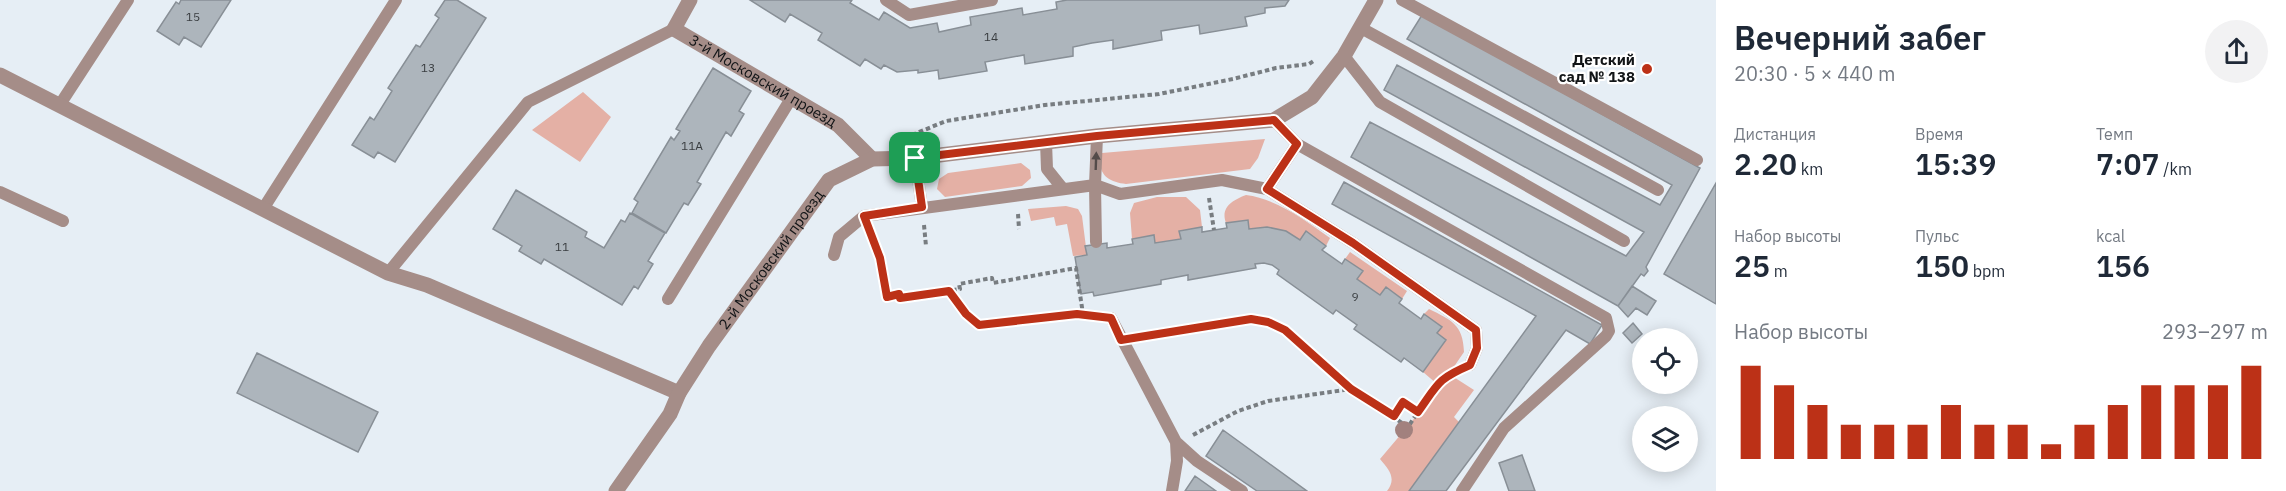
<!DOCTYPE html>
<html lang="ru">
<meta charset="utf-8">
<style>
body{margin:0;font-family:"IBM Plex Sans",sans-serif;background:#f2f2f3;color:#1f2937;height:100vh;display:flex;flex-direction:column;font-size:22px;white-space:nowrap}
*{box-sizing:border-box;margin:0}
p{font-size:20px;color:#747a83}
.icon{flex:none;width:33px;height:33px;fill:none;stroke:currentColor;stroke-width:2;stroke-linecap:round;stroke-linejoin:round}
.map{position:relative;flex:1;overflow:hidden}
.sheet{display:flex;flex-direction:column;background:#fff;width:570px}
.sheet>*{flex:none}
.fabs{position:absolute;left:1632px;top:328px;display:grid;gap:12px}
.fabs a{display:grid;place-items:center;width:66px;height:66px;border-radius:50%;background:#fff;box-shadow:0 3px 15px #0003;font-size:30px}
.pin{position:absolute;display:grid;place-items:center;width:51px;height:51px;color:#fff;margin:-26px;border-radius:12px;box-shadow:0 3px 9px #0006}
.round{display:grid;place-items:center;flex:none;width:63px;height:63px;border-radius:32px;background:#f2f2f3}
.headline{display:flex;align-items:center;justify-content:space-between;height:102px;padding:0 18px}
h1{font-size:33px;font-weight:600;line-height:45px}
.stats{display:grid;grid-template-columns:repeat(3,1fr);gap:9px;height:102px;padding:6px 18px}
.stats div{display:grid;align-content:center}
.stats b{font-size:30px;font-weight:600}
.stats small{font-size:16px;font-weight:400}
.stats p{font-size:16px}
.chart{height:168px;padding:12px 18px}
.chart p{display:flex;justify-content:space-between}
.chart svg{width:100%;height:108px;margin-top:6px;stroke:#bc3117;stroke-width:6}
main{display:flex;flex:1;min-height:0}
.map>svg:first-child{display:block}
.green{fill:#e4b0a5}
.building{fill:#adb5bc;stroke:#888f96;stroke-width:1.5}
.lines{fill:none;stroke-linecap:round;stroke-linejoin:round}
.path{stroke:#787d81;stroke-width:4;stroke-dasharray:4.5 3;stroke-linecap:butt}
.lane{stroke:#a58d88;stroke-width:12}
.street{stroke:#a58d88;stroke-width:15}
.tree{fill:#a2817e}
.oneway{fill:#544b4a}
.route-casing{stroke:#fff;stroke-width:12}
.route{stroke:#bc3117;stroke-width:8}
.poi-dot{fill:#bc3117;stroke:#fff;stroke-width:2}
.labels{text-anchor:middle;stroke-width:4.5;stroke-linejoin:round;paint-order:stroke}
.number-label{font-size:12px;fill:#393d40}
.poi-label{font-size:15px;font-weight:bold;fill:#121517;stroke:#fff;text-anchor:end}
.street-label{font-size:15px;fill:#121517;stroke:#fff}
</style>
<main>
<div class="map">
<svg width="1716" height="491" viewBox="0 0 1716 491">
<rect width="100%" height="100%" fill="#e6eef5"/>
<!-- green -->
<path class="green" d="M583,92L611,117L580,162L532,130Z
M1265,139L1258,158L1250,169L1126,184C1107,182 1096,173 1102,153Z
M1021,163L1030,170L1031,178L1022,186L945,197L937,189L939,179L948,173Z
M1246,195C1277,199 1305,220 1330,238L1326,246L1306,232L1300,240C1281,228 1271,226 1249,229L1248,220L1226,223C1220,207 1233,200 1246,195Z
M1157,197H1186L1200,210L1202,227L1180,231L1181,239L1155,243L1154,235L1132,239L1130,213L1134,203Z
M1066,206L1078,209L1082,216L1087,255L1073,256L1067,224L1056,226L1054,217L1031,221L1028,209Z
M1350,252L1407,291L1402,299L1386,287L1380,295L1357,279L1363,271L1345,259Z
M1429,309C1451,320 1463,324 1464,352L1449,374L1474,390L1454,417L1459,422L1409,491H1387C1397,478 1389,470 1380,459L1413,420L1437,384L1423,372L1446,340L1437,333L1441,326L1424,314Z"/>
<!-- building -->
<path class="building" d="M181,0H231L201,47L184,37L179,45L157,31L176,2L179,4Z
M445,0H457L486,18L395,162L378,152L374,158L352,145L370,117L374,120L392,91L388,88L416,45L420,47L439,18L435,15Z
M750,0H852L850,3L879,20L884,12L910,28L937,23L939,32L971,25L970,17L1022,8L1023,15L1057,9L1056,2L1067,0H1289L1285,6L1265,8V13L1245,17L1247,26L1200,34L1199,25L1161,31L1162,40L1113,49V40L1092,43L1073,47V56L1025,64L1024,55L985,62L987,71L939,79L938,70L918,73V70L897,72L884,65L881,69L865,59L860,66L818,40L822,33L790,14L785,22Z
M1422,15L1700,168L1646,267L1648,271L1644,276L1641,274L1618,306L1351,157L1370,122L1626,256L1644,232L1384,90L1397,65L1660,205L1672,185L1407,39Z
M713,68L751,91L739,111L744,114L731,136L726,132L697,182L701,184L688,205L684,203L666,233L632,213L638,202L634,199L671,137L674,140L680,131L676,129Z
M1344,182L1602,325L1590,344L1566,330L1446,491H1409L1536,316L1332,204Z
M1716,183V304L1664,274Z
M516,190L587,232L585,237L604,248L621,220L625,222L630,213L665,233L648,261L653,264L638,289L634,286L622,305L544,259L541,264L519,251L522,246L493,229Z
M1248,220L1249,229L1267,227L1286,231L1300,240L1306,231L1326,246L1322,250L1342,264L1345,259L1363,271L1357,279L1380,295L1386,287L1402,299L1399,303L1421,319L1424,314L1442,327L1437,333L1446,340L1423,372L1404,358L1401,362L1354,329L1357,325L1336,310L1333,314L1277,274L1279,270L1272,265L1264,263L1255,264L1256,268L1188,280V275L1161,280V284L1094,296L1093,292L1081,294L1075,257L1087,255L1085,246L1107,243V248L1133,244L1132,239L1154,235L1155,243L1181,239L1179,231L1202,227V232L1227,228L1226,223Z
M1632,286L1656,301L1647,315L1636,308L1628,317L1618,306Z
M1633,323L1642,334L1632,343L1623,333Z
M257,353L378,412L358,452L237,393Z
M1223,430L1307,491H1257L1206,456Z
M1522,455L1535,491H1509L1499,463Z
M1195,476L1216,491H1185Z"/>
<g class="lines">
<!-- path -->
<path class="path" d="M912,135L946,121L1045,105L1159,94L1233,79L1276,68L1309,64L1315,60
M1209,198L1214,230
M1018,214L1019,229
M924,225L926,246
M870,234L881,259L887,297L899,294L900,298L960,289L959,284L992,278L993,283L1076,268L1083,314
M949,291L966,314L979,325L1077,314L1095,316
M1141,337L1251,319L1268,323L1285,330L1351,389L1408,427L1437,383L1456,371
M1394,416L1403,402L1418,412
M1193,435L1238,411L1268,401L1351,389"/>
<!-- lane -->
<path class="lane" d="M886,0L909,15L992,0
M1402,0L1697,160
M1361,28L1658,190
M1344,56L1380,102L1624,241
M59,106L128,0
M1274,120L1297,144L1606,318L1609,331L1606,336L1504,428L1462,491
M1046,142L1047,169L1063,189
M1297,144L1267,189L1353,243L1476,330L1477,348L1470,365
M915,158L922,207
M0,192L63,221
M263,209L396,0
M1096,242L1095,185L1097,136
M834,255L839,237L864,216L1095,185L1120,194L1222,180L1267,189
M388,273L528,102L674,29
M668,299L792,97
M1111,318L1176,442L1177,461L1172,491
M1176,442L1197,461L1242,491"/>
<!-- street -->
<g class="street">
<path id="s1" d="M690,0L674,29L838,125L872,159"/>
<path d="M0,75L388,273L427,285L679,393"/>
<path id="s2" d="M616,491L670,414L679,393L709,346L829,180L872,159L915,158L1097,136L1274,120L1312,97L1344,56L1376,0"/>
</g>
</g>
<!-- trees -->
<circle class="tree" cx="1404" cy="430" r="9"/>
<!-- one-way arrows -->
<defs><path id="oneway-solid" d="M-6-.8H1V-3.2L6.5 0L1 3.2V.8H-6Z" transform="scale(1.5)"/></defs>
<use class="oneway" href="#oneway-solid" transform="translate(1096 161) rotate(-88)"/>
<g class="lines">
<defs>
<path id="route" d="M1274,120L1297,144L1267,189L1353,243L1476,330L1477,348L1470,365C1437,379 1438,384 1418,412L1403,402L1394,416L1351,389L1285,330L1268,322L1251,319L1121,340L1111,318L1077,314L979,325L966,314L949,291L900,298L899,294L887,297L880,258L864,216L922,207L915,158L1097,136Z"/>
</defs>
<!-- route casing -->
<use href="#route" class="route-casing"/>
<!-- route -->
<use href="#route" class="route"/>
</g>
<!-- markers -->
<circle class="poi-dot" cx="1647" cy="69" r="6"/>
<g class="labels">
<!-- number labels -->
<g class="number-label">
<text x="193" y="21">15</text>
<text x="991" y="41">14</text>
<text x="428" y="72">13</text>
<text x="692" y="150">11А</text>
<text x="562" y="251">11</text>
<text x="1355" y="301">9</text>
</g>
<!-- poi labels -->
<g class="poi-label">
<text x="1635" y="65">Детский<tspan x="1635" dy="17">сад № 138</tspan></text>
</g>
<!-- street labels -->
<g class="street-label">
<text dy="5" stroke="none"><textPath href="#s1" startOffset="136">3-й Московский проезд</textPath></text>
<text dy="5" stroke="none"><textPath href="#s2" startOffset="279">2-й Московский проезд</textPath></text>
</g>
</g>
</svg>
<div class="fabs">
<a><svg class="icon" aria-label="locate" viewBox="0 0 24 24"><circle cx="12" cy="12" r="6"/><path d="M12 2v4M12 18v4M2 12h4M18 12h4"/></svg></a>
<a><svg class="icon" aria-label="layers" viewBox="0 0 24 24"><path d="M12 4l9 5-9 5-9-5zM3 14l9 5 9-5"/></svg></a>
</div>
<div class="pin" style="left:915px;top:158px;background:#1e9e55"><svg class="icon" aria-label="arrive" viewBox="0 0 24 24"><path d="M6 21V4h12l-3 4 3 4H6"/></svg></div>
</div>
<section class="sheet">
<div class="headline"><div><h1>Вечерний забег</h1><p>20:30 · 5 × 440 m</p></div><a class="round"><svg class="icon" aria-label="share" viewBox="0 0 24 24"><path d="M12 15V3M7 8l5-5 5 5M5 13v7h14v-7"/></svg></a></div>
<div class="stats">
<div><p>Дистанция</p><b>2.20<small> km</small></b></div>
<div><p>Время</p><b>15:39</b></div>
<div><p>Темп</p><b>7:07<small> /km</small></b></div>
</div>
<div class="stats">
<div><p>Набор высоты</p><b>25<small> m</small></b></div>
<div><p>Пульс</p><b>150<small> bpm</small></b></div>
<div><p>kcal</p><b>156</b></div>
</div>
<div class="chart"><p><span>Набор высоты</span>293–297 m</p>
<svg viewBox="0 0 160 44" preserveAspectRatio="none"><path d="M5 44V6M15 44V14M25 44V22M35 44V30M45 44V30M55 44V30M65 44V22M75 44V30M85 44V30M95 44V38M105 44V30M115 44V22M125 44V14M135 44V14M145 44V14M155 44V6"/></svg>
</div>
</section>
</main>
